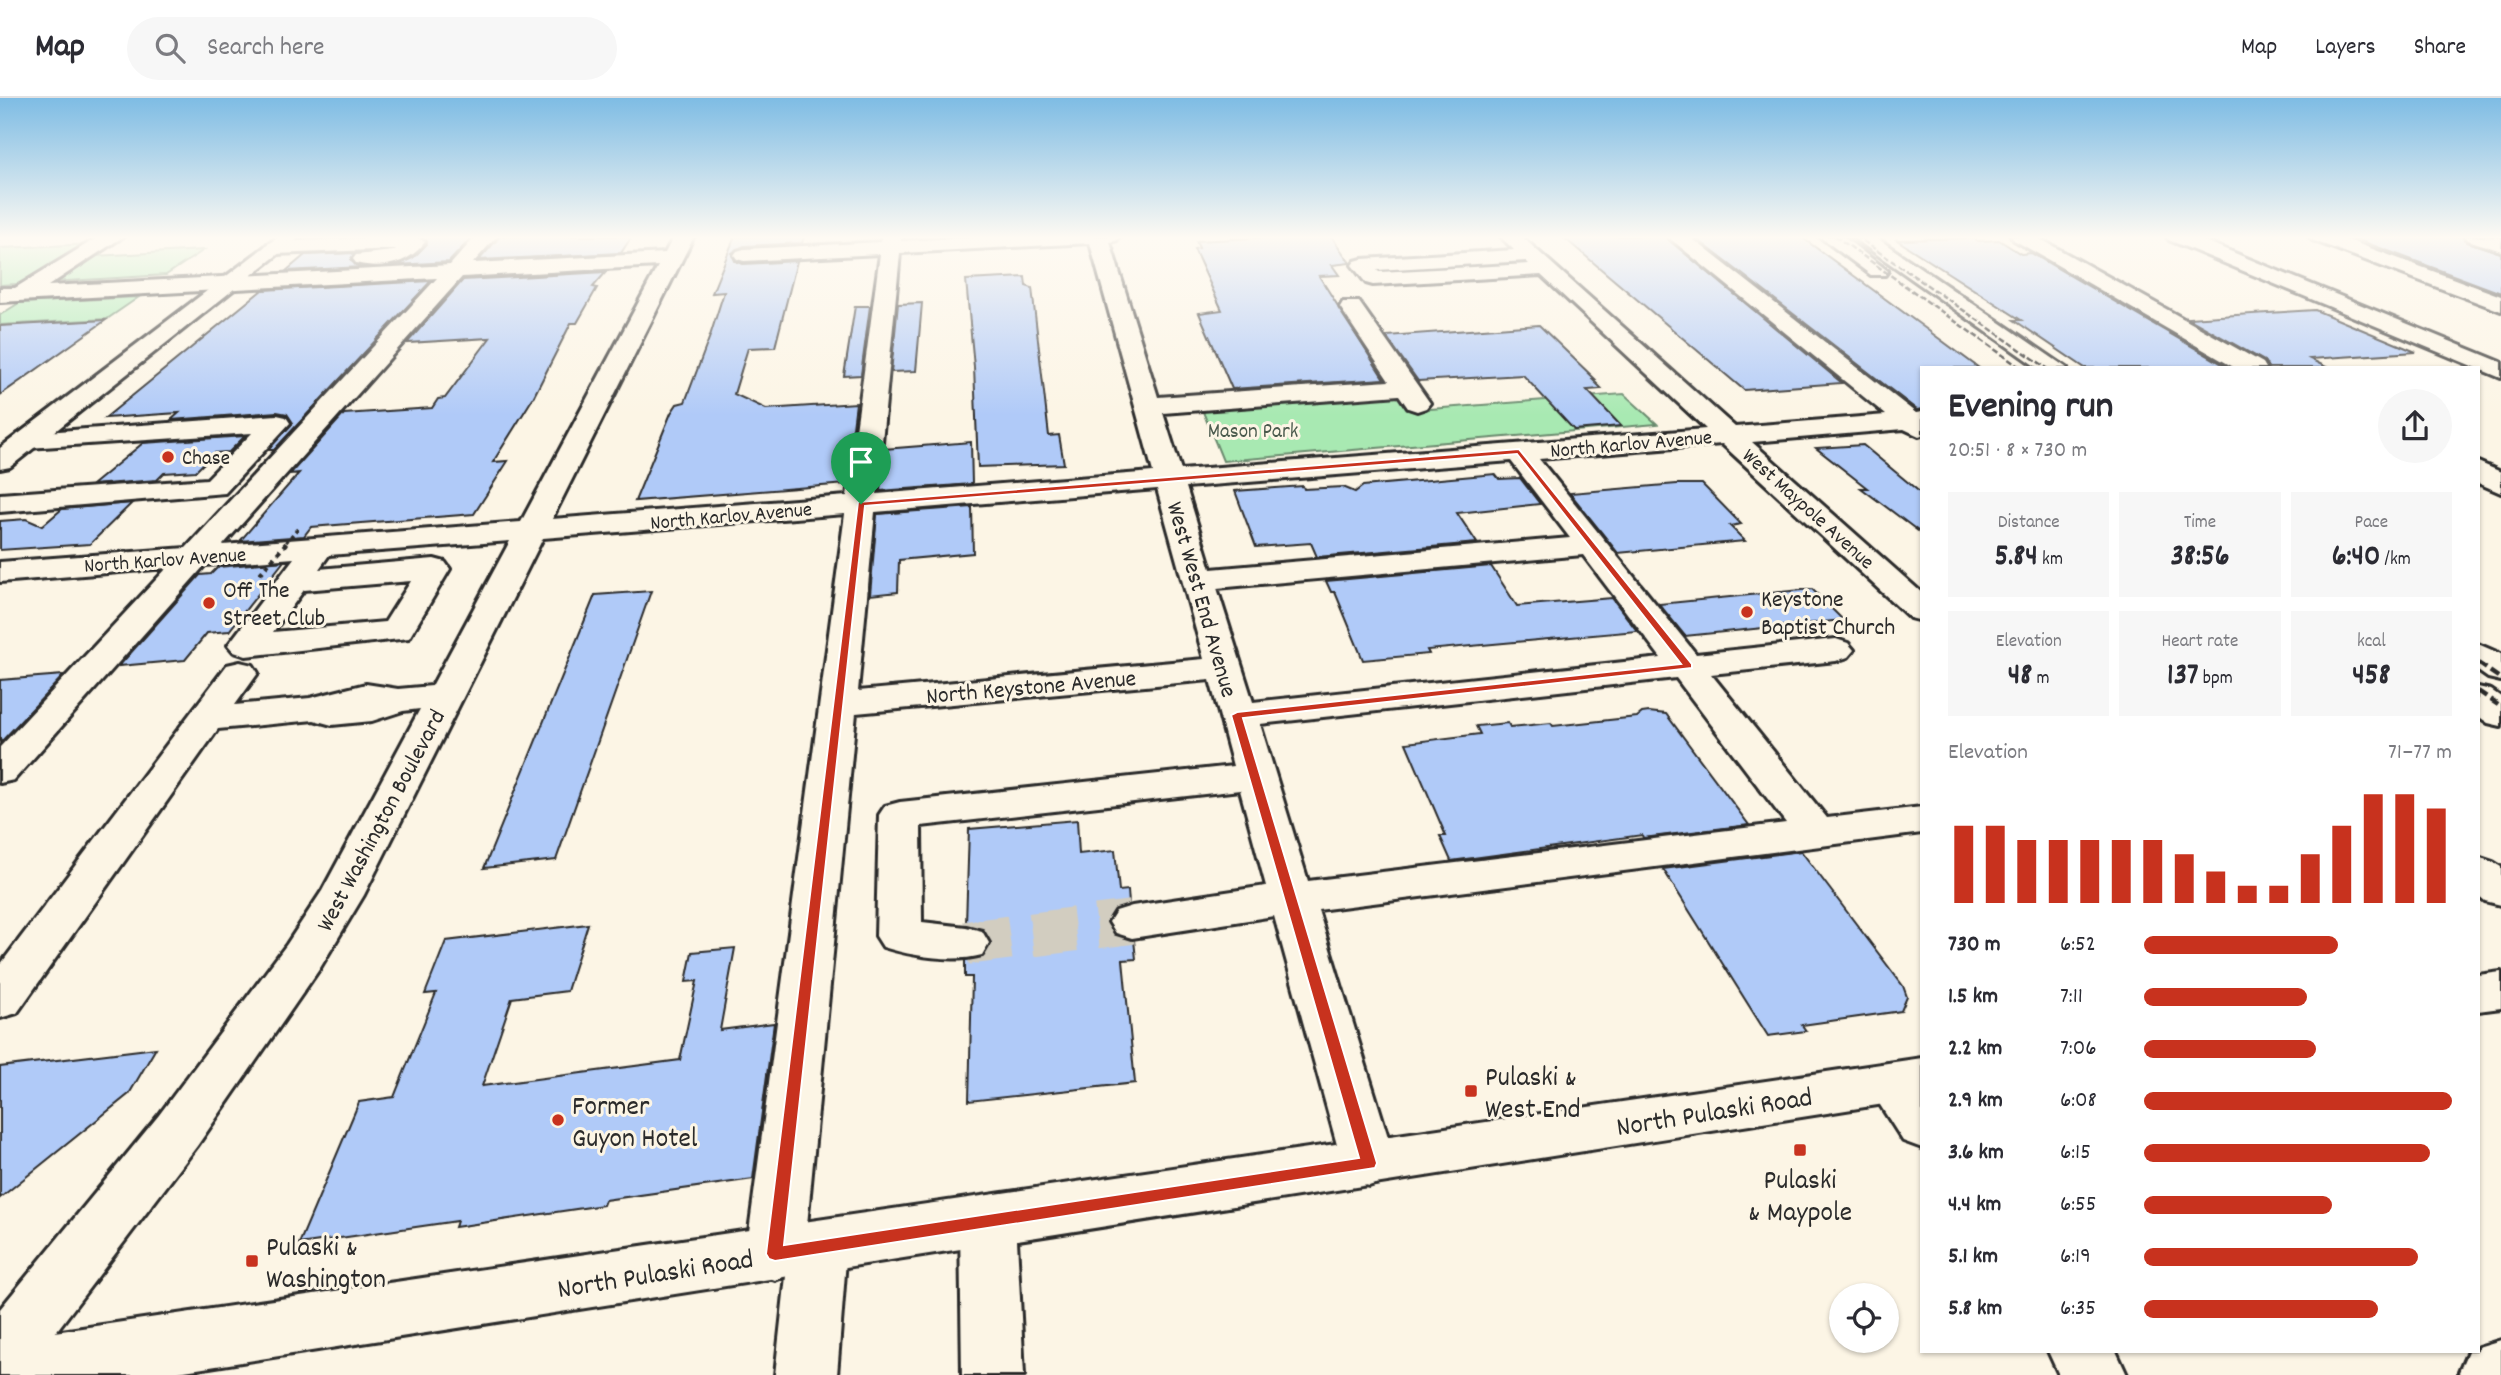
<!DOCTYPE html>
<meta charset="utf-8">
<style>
body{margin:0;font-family:Dekko,sans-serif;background:#f7f7f7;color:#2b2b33;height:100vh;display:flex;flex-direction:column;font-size:26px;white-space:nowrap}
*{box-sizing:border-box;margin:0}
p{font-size:23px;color:#7c7c81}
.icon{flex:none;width:38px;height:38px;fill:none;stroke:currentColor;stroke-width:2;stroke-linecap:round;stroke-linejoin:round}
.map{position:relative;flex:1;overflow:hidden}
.drawer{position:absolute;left:1920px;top:268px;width:560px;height:987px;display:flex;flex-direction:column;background:#fff;border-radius:0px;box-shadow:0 2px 5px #0004}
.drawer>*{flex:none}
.buttons{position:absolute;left:1829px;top:1185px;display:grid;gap:14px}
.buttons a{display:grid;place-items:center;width:70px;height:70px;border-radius:50%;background:#fff;box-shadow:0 2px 5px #0004;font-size:35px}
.pin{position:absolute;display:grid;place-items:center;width:60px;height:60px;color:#fff;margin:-72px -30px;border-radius:50% 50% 50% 0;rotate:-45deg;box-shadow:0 0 7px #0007}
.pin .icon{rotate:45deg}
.round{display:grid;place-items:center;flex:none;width:74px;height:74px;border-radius:37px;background:#f7f7f7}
.headline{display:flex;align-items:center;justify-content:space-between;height:119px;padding:0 28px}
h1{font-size:38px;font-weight:700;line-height:52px}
.metrics{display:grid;grid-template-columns:repeat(3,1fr);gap:10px;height:119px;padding:7px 28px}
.metrics div{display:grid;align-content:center;border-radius:0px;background:#f7f7f7;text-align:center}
.metrics b{font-size:30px;font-weight:700}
.metrics small{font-size:19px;font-weight:400}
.metrics p{font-size:19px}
.chart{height:196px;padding:14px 28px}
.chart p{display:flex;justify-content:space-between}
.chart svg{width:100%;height:126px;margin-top:7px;stroke:#c8321e;stroke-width:6}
ul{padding:0 28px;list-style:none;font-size:23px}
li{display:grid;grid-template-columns:112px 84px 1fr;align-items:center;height:52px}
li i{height:18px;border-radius:9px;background:#c8321e}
header{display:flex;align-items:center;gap:42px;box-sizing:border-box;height:98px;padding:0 35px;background:#fff;border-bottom:2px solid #e1e1e2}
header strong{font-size:33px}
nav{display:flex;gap:38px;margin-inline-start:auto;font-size:24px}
.search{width:490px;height:63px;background:#f7f7f7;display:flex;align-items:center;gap:18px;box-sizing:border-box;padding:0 24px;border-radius:38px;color:#7c7c81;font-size:26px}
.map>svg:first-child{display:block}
.green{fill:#a8e9b2;stroke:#6a8a6e;stroke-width:2}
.building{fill:#b0caf8;stroke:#2b2b2b;stroke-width:2}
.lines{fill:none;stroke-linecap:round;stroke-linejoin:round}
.minor-tunnel{stroke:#d2cdc0;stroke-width:44;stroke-dasharray:44 22;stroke-linecap:butt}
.minor-casing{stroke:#2b2b2b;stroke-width:6}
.major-casing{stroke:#2b2b2b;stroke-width:6}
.minor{fill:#fcf5e5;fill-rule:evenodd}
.major{fill:#fcf5e5;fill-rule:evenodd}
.rail-far1{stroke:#2b2b2b;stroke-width:2.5;stroke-dasharray:6 2.5;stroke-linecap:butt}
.rail{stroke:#2b2b2b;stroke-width:4.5;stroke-dasharray:10 4.5;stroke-linecap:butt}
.path-bridge-far1{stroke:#2b2b2b;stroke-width:3.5;stroke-dasharray:3.5 3.5;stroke-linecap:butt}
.path-bridge{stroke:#2b2b2b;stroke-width:4.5;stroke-dasharray:4.5 4.5;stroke-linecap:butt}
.route{fill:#c8321e;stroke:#fff;stroke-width:2;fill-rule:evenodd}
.poi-dot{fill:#c8321e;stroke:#fcf5e5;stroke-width:2.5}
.labels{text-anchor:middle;stroke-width:6;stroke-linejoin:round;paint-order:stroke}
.far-park-label{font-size:21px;fill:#4a5a4d;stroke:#fcf5e5}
.far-street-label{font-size:21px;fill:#2b2b2b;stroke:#fcf5e5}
.far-poi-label{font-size:21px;fill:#2b2b2b;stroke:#fcf5e5;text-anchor:start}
.poi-label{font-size:24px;fill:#2b2b2b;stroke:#fcf5e5;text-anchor:start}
.street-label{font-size:24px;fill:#2b2b2b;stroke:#fcf5e5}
.near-poi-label{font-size:28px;fill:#2b2b2b;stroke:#fcf5e5;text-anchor:start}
.near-street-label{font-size:28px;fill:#2b2b2b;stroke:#fcf5e5}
</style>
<header>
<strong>Map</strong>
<div class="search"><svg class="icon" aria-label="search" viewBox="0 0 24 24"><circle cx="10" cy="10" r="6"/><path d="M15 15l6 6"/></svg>Search here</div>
<nav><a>Map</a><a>Layers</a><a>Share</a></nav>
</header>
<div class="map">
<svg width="2501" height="1277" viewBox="0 0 2501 1277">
<rect width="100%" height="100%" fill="#fcf5e5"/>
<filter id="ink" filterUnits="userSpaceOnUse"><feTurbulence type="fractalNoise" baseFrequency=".0143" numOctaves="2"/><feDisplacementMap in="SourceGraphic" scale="14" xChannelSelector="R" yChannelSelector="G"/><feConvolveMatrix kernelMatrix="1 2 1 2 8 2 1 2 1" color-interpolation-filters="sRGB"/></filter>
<g filter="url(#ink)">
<!-- green -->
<path class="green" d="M95,146L31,185L0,187V150Z
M204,152L166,177L51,184L94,158Z
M139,199L107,221L0,227V217L19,205Z
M1403,293L1417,312L1624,296L1657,326L1223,363L1201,309Z"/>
<!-- building -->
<path class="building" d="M420,138H473L449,164L397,167L413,160L427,146L426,142Z
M500,138H632L621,155L479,162Z
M735,138H804L802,145L744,148L732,155L735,163L743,166L797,163L775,249L748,250L734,296L766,311L856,305L846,386L635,403L671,315L677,306L685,304L710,238L724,194L712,195Z
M1297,138H1331L1350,165L1332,167L1339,177L1319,178L1384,281L1232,291L1199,215L1222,212L1194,151L1199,150L1196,143Z
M1562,138H1664L1842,285L1744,292Z
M1693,138H1800L1979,270H1922V311L1917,312Z
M2348,138H2462L2467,144L2501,155V195Z
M1974,140L1978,143L1999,142L2021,156L2031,155L2229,270H2085L2014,222H2021L1897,142Z
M354,155L351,163L362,169L286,173L305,157Z
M606,174L593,189L597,190L577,225H571L533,300L493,364L508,363L474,416L311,429L304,438L240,443L299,375L290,376L344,316L432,310L438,301L445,300L490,240L407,245L463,182Z
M1025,179L1026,188L1032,190L1049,338L1059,337L1064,366L978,369L974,269L966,182Z
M431,183L274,352H268L293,325L287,316L277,314L171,322L179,315L105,320L262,192Z
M922,205L916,273L891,274L898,206Z
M855,208H870L861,277L844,278Z
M2315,212L2416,254L2310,261L2328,270H2268L2264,263L2188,220Z
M106,222L33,274L0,297V228Z
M1539,227L1595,281H1592L1602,291L1587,292L1621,328L1574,332L1523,277L1418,283L1386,238Z
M245,338L229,354L214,355L196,373L164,375L157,382L92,387L143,345Z
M971,344L972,386L880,393L884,351Z
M1863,347L1922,396V436L1861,390H1867L1816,350Z
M1495,376L1499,381L1520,380L1540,406L1457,415L1477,445L1317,459L1311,445L1256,449L1235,393L1303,388L1304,391L1343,389L1355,394L1363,388Z
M1677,386H1702L1741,426L1730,428L1745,443L1618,455L1570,395Z
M132,405L90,446L0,452V423L26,421L42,428L62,411Z
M972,409L973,455L899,462L898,494L870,497L877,416Z
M284,463L229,533L207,535L185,562L119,568L200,477L211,476L218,469Z
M1491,468L1517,508L1612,500L1637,533L1427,552L1429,556L1363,562L1335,494H1331L1326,483Z
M1812,491L1843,522L1685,538L1659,506Z
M651,493L556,762L484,770L595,497Z
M64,577L0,645V582Z
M1649,614L1666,616L1749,727L1643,740L1642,737L1451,763L1440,738H1446L1406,645L1480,636L1476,628L1508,625L1510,629L1551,625L1553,628L1637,619L1642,615Z
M1077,722L1079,756L1115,752L1119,793L1128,792L1129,806L1114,812L1107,825L1115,837L1134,842L1136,861L1123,862L1135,985L969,1003L972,879H965V862L984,858L991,844L983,830L966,826L969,731Z
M1801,753L1903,888L1907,899L1901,913L1802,927L1806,933L1768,938L1663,771Z
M588,826L567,893L512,900L482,988L680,962L697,883L686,884L692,854L735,850L720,932L774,925L753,1081L605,1102L603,1107L455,1129L457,1123L299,1146L359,1004L394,999L436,895L425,896L446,843Z
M156,950L129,996L0,1100V969Z"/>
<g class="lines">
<!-- minor-tunnel -->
<path class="minor-tunnel" d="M966,845L1132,824"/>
<defs>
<path id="minor" d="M100,138H124L48,188L450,167L476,138H497L473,165L665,155L674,138H694L552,421L847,398L880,156L744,163L737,161L734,157L737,153L744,151L881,144L882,138H902L901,143L998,138H1120L1117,142L1110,144L1158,299L1389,283L1340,209L1343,204H1359L1430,305L1426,310L1417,313L1408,310L1399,297L1163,315L1181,372L1706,331L1541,177L1373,187L1366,185L1352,167L1355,163L1362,161L1514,152L1500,138H1521L1735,329L1886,317L1667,138H1689L1916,315L1922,314V337L1919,338L1904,331L1752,344L1922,495V523L1910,520L1722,346L1539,361L1696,556L1836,541L1848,545L1854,552L1848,559L1836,563L1711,576L1827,720L1922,709V735L1318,812L1396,1065L1388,1081L1369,1088L1350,1081L1342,1065L1274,818L1132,840L1116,835L1109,824L1116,813L1132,808L1266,788L1240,692L921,728L922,824L966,829L982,833L989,845L982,857C953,865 912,858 883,849L876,838L879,717L885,708L900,704L1233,668L1210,582L856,615L807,1127L818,1123L838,1131L847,1149L837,1277H775L786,1178L775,1182L754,1174L746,1156L845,416L543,440L364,797L320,870L197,1048L23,1277H0V1211L159,1017L287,846L322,793L420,611L403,613L372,623L332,627L314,622L218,631L17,915L0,920V867L227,567L240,564L253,567L258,575L235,607L310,600L366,586L398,591L432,588L510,443L329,457L319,471L434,461L445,464L450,471L409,540L246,558L234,554L228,547L294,460L205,467L14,682L0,685V649L167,470L0,484V464L186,450L437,180L0,204V190H15ZM1090,145L1153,374L877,396L900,155ZM1526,163L1529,166L1379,174L1377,172ZM658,168L521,424L223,447L462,179ZM1511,363L1570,440L1211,471L1186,389ZM1157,391L1204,561L858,593L875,414ZM1583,457L1661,560L1253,604L1217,490ZM411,483L385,524L273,534L304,492ZM1676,580L1786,725L1308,783L1260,626Z
M415,138L425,144C409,166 382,172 356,165L353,161L356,157L393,153L396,151L274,156L267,154L264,150L267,146L274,144Z
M2011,138H2035L2263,265L2266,270H2235L2014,142Z
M2166,138H2193L2501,264V280L2169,142Z
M2309,138H2337L2501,198V213L2312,142Z
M2465,138L2501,140V153L2468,142Z
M277,317L286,319L290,325L225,395L0,414V396L207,381L252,335L28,350L18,348L14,342L18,336Z
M2478,364L2501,374V395L2478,385Z
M2478,759L2493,764L2501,769V807L2485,803L2478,797Z
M1892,965L1910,971L1922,986V1050L1903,1043L1866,985L1874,971Z
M988,1098L1008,1105L1016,1123L1024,1277H962L960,1123L968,1105Z
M2501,1242V1277H2460L2459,1274L2468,1253H2478V1249Z
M2048,1253H2116L2127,1277H2059Z"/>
<path id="major" d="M279,138H301L10,369L0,371V350Z
M1819,138H1842L1888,173L1885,177H1871Z
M1851,138H1874L2067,270H2038Z
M2478,546L2501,556V583L2488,580L2478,573Z
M2478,589L2491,592L2501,599V628L2488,625L2478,618Z
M2501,874V910L2478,913V877Z
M1922,960V1000L159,1277H0V1242Z"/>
</defs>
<!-- minor casing -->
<use href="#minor" class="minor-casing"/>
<!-- major casing -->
<use href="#major" class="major-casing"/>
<!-- minor -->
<use href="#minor" class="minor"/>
<!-- major -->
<use href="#major" class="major"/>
<!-- rail-far1 -->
<path class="rail-far1" d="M1835,138L2021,270
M1856,138L2047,270"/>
<!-- rail -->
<path class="rail" d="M2478,565L2501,581
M2478,593L2501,609"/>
<!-- path-bridge-far1 -->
<path class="path-bridge-far1" d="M286,444L299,429"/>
<!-- path-bridge -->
<path class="path-bridge" d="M260,476L288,443"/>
</g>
</g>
<!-- sky -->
<linearGradient id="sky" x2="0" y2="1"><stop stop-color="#7ebce4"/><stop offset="0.44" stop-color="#fefaf3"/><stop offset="1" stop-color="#fefaf3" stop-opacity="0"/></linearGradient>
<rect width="2501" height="317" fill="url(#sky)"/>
<!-- route -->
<path class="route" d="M1519,351L1692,566V570L1243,620L1377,1065L1375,1070L775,1163L769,1161L766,1156L858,404ZM1517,356L1681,566L1237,614L1231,617L1359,1060L784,1147L865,408Z"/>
<!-- markers -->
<g class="poi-dot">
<circle cx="168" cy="359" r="7"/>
<circle cx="209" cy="505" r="7"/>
<circle cx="1747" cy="514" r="7"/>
<rect x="1464" y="986" width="14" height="14" rx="3.5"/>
<circle cx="558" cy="1022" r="7"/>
<rect x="1793" y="1045" width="14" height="14" rx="3.5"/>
<rect x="245" y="1156" width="14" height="14" rx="3.5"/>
</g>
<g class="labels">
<!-- far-park labels -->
<g class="far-park-label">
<text x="1253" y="339">Mason Park</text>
</g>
<!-- far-street labels -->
<g class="far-street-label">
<text transform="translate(1631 345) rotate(-5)" y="7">North Karlov Avenue</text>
<text transform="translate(1809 410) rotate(42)" y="7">West Maypole Avenue</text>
<text transform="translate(731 417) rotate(-5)" y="7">North Karlov Avenue</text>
<text transform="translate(165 461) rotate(-4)" y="7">North Karlov Avenue</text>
</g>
<!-- far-poi labels -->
<g class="far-poi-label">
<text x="182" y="366">Chase</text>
</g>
<!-- poi labels -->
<g class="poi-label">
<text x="223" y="499">Off The<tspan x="223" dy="28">Street Club</tspan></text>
<text x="1761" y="508">Keystone<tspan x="1761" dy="28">Baptist Church</tspan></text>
</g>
<!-- street labels -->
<g class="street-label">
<text transform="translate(1203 501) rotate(74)" y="8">West West End Avenue</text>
<text transform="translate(1031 588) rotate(-5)" y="8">North Keystone Avenue</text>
<text transform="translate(380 722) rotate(-62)" y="8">West Washington Boulevard</text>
</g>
<!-- near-poi labels -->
<g class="near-poi-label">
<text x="1485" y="987">Pulaski &amp;<tspan x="1485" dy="32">West End</tspan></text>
<text x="572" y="1016">Former<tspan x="572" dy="32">Guyon Hotel</tspan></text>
<text x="1800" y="1090" text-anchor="middle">Pulaski<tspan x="1800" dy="32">&amp; Maypole</tspan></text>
<text x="266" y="1157">Pulaski &amp;<tspan x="266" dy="32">Washington</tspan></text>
</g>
<!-- near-street labels -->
<g class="near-street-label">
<text transform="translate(1714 1012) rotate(-9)" y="10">North Pulaski Road</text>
<text transform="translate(655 1174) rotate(-9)" y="10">North Pulaski Road</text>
</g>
</g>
</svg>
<div class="buttons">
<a><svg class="icon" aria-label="locate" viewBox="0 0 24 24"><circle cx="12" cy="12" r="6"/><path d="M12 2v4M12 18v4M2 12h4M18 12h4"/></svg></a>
</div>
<div class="pin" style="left:861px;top:406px;background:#1e9e55"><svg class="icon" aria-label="arrive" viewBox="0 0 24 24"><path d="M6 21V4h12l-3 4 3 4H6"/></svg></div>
<section class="drawer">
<div class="headline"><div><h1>Evening run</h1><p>20:51 · 8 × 730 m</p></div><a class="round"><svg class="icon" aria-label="share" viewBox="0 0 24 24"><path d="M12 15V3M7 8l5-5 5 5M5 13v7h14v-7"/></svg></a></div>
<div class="metrics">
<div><p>Distance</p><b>5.84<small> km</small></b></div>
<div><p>Time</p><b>38:56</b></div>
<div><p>Pace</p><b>6:40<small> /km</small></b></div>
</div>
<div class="metrics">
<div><p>Elevation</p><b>48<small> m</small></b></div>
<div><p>Heart rate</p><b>137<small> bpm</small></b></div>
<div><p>kcal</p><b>458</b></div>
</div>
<div class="chart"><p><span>Elevation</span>71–77 m</p>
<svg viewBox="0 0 160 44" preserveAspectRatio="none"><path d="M5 44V17M15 44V17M25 44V22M35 44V22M45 44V22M55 44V22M65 44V22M75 44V27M85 44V33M95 44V38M105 44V38M115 44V27M125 44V17M135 44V6M145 44V6M155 44V11"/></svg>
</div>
<ul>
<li><b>730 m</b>6:52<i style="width:63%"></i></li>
<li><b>1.5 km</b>7:11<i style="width:53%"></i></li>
<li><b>2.2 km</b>7:06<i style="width:56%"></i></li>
<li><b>2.9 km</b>6:08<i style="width:100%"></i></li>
<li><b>3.6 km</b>6:15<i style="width:93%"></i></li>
<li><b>4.4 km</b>6:55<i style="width:61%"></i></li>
<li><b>5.1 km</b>6:19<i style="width:89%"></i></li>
<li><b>5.8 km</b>6:35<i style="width:76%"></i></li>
</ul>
</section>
</div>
